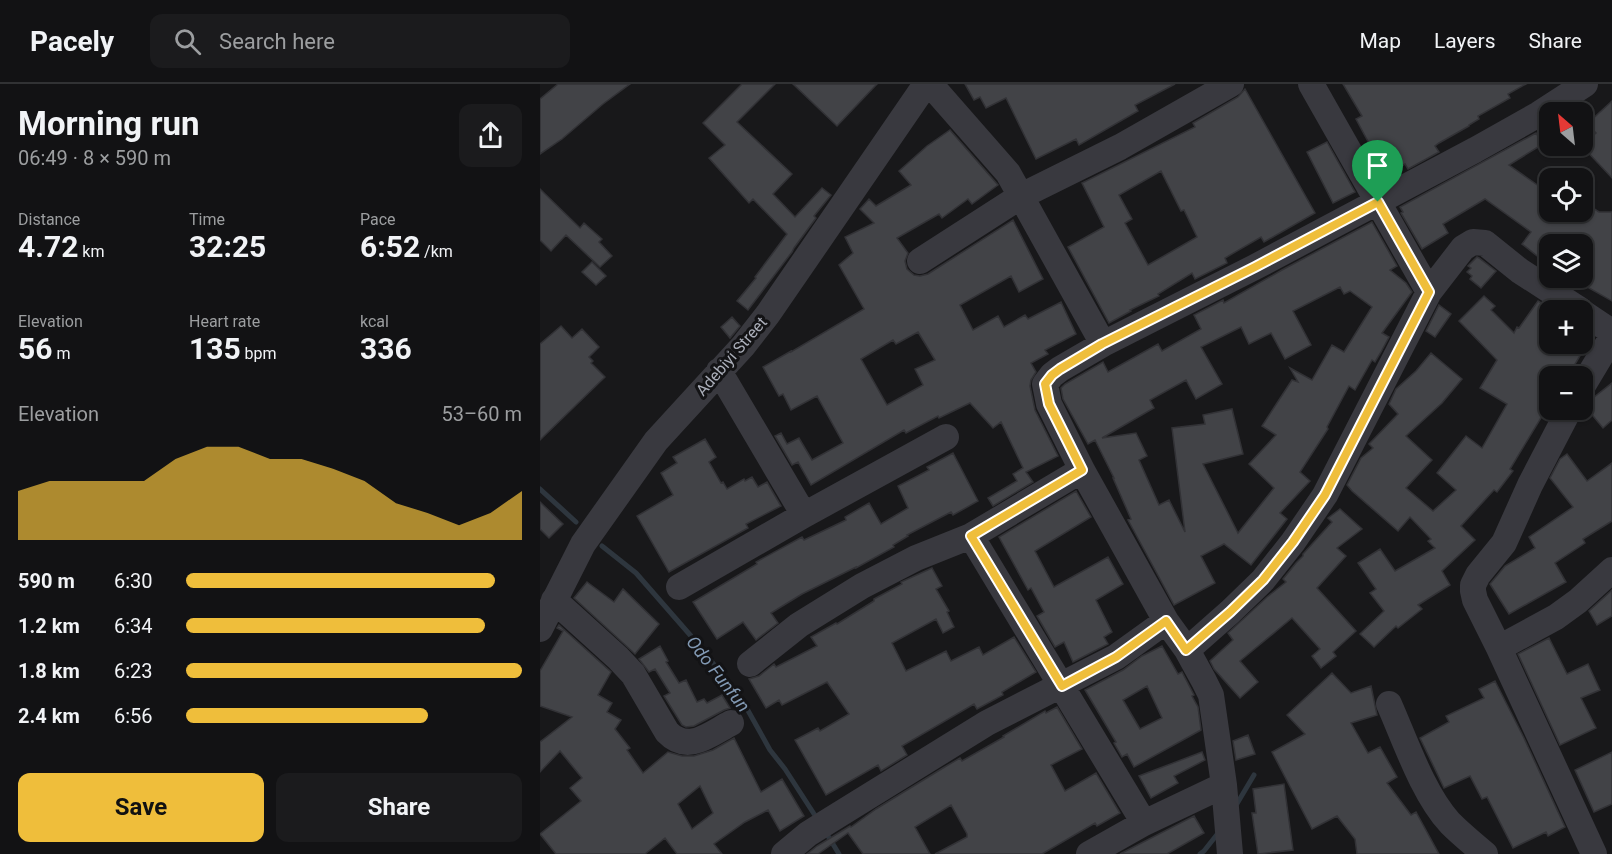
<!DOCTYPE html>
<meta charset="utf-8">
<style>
body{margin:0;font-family:Roboto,sans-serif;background:#1b1b1d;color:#f1f3f6;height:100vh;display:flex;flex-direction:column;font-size:22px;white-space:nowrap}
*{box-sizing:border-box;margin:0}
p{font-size:20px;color:#9c9ea0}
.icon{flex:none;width:33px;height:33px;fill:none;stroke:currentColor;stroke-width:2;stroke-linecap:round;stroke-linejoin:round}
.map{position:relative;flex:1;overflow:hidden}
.panel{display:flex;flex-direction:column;background:#121214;width:540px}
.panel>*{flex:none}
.needle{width:39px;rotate:332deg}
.buttons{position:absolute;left:999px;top:18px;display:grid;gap:12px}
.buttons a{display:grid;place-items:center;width:54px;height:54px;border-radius:12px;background:#121214;box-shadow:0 2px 4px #0004,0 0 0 2px #313234;font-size:30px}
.pin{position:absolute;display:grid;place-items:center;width:51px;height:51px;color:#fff;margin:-62px -26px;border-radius:50% 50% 50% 0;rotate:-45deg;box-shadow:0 0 6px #0007}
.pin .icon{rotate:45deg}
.round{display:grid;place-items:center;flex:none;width:63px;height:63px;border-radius:12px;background:#1b1b1d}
.overview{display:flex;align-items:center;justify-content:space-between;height:102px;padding:0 18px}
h1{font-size:33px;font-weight:700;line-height:45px}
.stats{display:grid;grid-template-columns:repeat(3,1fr);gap:9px;height:102px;padding:6px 18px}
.stats div{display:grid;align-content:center}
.stats b{font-size:30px;font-weight:700}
.stats small{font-size:16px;font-weight:400}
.stats p{font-size:16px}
.chart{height:168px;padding:12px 18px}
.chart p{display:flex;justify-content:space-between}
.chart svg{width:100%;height:108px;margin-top:6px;fill:#efbe3b;opacity:.7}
.button{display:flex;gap:12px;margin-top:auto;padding:12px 18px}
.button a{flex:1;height:69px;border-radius:12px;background:#efbe3b;color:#111;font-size:24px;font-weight:700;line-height:69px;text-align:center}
.button a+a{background:#1b1b1d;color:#f1f3f6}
ul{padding:0 18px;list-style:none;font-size:20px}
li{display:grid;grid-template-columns:96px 72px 1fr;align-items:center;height:45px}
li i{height:15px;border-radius:8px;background:#efbe3b}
header{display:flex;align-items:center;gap:36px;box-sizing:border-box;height:84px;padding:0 30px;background:#121214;border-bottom:2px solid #313234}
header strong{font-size:28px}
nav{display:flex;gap:33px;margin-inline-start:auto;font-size:21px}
.search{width:420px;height:54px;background:#1b1b1d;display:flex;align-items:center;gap:15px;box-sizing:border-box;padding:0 21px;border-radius:12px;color:#9c9ea0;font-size:22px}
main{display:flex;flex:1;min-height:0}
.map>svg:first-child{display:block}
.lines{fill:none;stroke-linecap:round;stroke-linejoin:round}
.stream{stroke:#2e363e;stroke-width:5}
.building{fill:#424347;stroke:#323236;stroke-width:1.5;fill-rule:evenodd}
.minor{stroke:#39393f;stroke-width:26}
.route-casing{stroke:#fff;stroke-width:12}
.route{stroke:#efbe3b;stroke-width:8}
.labels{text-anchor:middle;stroke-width:6;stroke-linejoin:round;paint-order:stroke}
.street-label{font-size:16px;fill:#aaaeb9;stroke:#131315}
.water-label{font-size:18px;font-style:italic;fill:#8299b3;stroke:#131315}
</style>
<header>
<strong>Pacely</strong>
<div class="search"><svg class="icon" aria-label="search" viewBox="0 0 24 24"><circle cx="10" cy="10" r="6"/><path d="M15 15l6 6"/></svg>Search here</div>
<nav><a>Map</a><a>Layers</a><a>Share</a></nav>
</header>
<main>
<section class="panel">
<div class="overview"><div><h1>Morning run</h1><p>06:49 · 8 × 590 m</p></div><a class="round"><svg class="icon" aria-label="share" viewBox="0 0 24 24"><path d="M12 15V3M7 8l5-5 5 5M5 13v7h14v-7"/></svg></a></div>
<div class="stats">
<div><p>Distance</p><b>4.72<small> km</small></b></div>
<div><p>Time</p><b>32:25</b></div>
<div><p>Pace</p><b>6:52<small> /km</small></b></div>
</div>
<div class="stats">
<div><p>Elevation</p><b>56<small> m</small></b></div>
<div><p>Heart rate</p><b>135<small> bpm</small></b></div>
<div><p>kcal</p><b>336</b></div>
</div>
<div class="chart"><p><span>Elevation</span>53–60 m</p>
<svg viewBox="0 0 160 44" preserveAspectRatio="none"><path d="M0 44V24L10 20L20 20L30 20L40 20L50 11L60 6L70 6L80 11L90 11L100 15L110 20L120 29L130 33L140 38L150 33L160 24V44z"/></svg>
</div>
<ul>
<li><b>590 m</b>6:30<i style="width:92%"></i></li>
<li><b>1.2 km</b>6:34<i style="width:89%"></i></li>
<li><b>1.8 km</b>6:23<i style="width:100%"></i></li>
<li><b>2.4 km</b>6:56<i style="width:72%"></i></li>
</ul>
<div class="button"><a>Save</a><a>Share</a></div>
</section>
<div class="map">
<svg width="1072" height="770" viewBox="0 0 1072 770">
<rect width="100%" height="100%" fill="#18181a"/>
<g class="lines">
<!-- stream -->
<path class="stream" d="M0,405L36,438
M62,462L96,489L151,552L201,614L230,666L245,685L276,733
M695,723L714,691
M285,747L299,770
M660,770L664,767L679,748"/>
</g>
<!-- building -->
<path class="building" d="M18,0H90L63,20L22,55L0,70V15Z
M202,0H235L197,38L252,90L233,110L255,133L282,104L291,111L274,132L276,134L254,164L252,168L208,226L197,217L216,194L215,193L247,150L213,115L209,119L169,74L185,61L163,39Z
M253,0H337L297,42Z
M425,0H635L595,21L598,27L539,61L536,55L496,75L466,14L446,24L440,13L434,16Z
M803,0H986L968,10L970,14L938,32L939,35L929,41V42L899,59L895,62L899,68L868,85L865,80L846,91L816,35L822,32Z
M705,5L775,129L724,158L721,153L685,174L687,179L655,195L652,189L618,210L619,212L590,226L591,227L569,239L528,163L564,143L542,99L655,43L653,39L698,13ZM621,87L641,127L644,126L657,153L608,181L585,139L592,135L579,111Z
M1072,17V94L1042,62L1056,49L1047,40Z
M410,46L458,101L432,120L428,115L402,134L399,130L357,154L368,169L365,177L367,185L374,191L380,192L388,190L473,136L503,195L479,208L471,192L420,221L433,246L458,232L464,243L485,231L488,235L521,218L536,250L505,266L508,270L491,279L496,288L491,296L490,302L495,326L518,372L486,388L493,398L453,422L448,414L477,397L473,390L483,384L461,338L453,344L430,319L399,334L398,332L366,349L364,346L271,401L258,378L252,381L235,352L241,349L247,360L259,354L272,376L303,359L277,312L251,326L243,310L239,312L223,283L251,267V268L324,225L299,181L313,169L305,153L334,139L320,125L329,115L336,122L371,101L359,87L387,62ZM378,248L395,276L375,285L383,301L347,321L321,275L353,256L356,260Z
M996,49L1003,60L969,81L1010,110V128H1042V117L1059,128H1072V217L1042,200V160H1010V165L1001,175L982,160L991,148L945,115L903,140L908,149L882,165L861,129L863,128L860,123Z
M787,58L815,108L793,119L767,68Z
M0,105L40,144L44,139L62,155L59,158L72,172L60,183L26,151L11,167L0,156Z
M832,138L857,182L850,186L866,199L872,208L842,249L849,253L841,268L835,278L832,276L815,306L809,302L787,343L788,345L760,388L770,397L740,429L747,435L711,481L684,460L661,472L675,499L634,521L588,436L591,435L573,394H574L555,356L548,360L523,315L521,304L525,300L563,278L568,288L618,260L622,267L661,245L654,231L683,216L684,219L742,186ZM800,203L804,210L810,207L832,223L804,268L792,261L772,296L750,284L758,298L752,296L722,342L736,351L709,380L734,404L698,449L663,380L703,370L692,325L663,331L665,340L632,344L645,448L629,416L619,421L599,376L607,372L596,349L562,354L614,324L610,316L646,296L656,315L682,300L661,263L701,243L709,260L731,249L745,275L771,261L753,227Z
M937,173L939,174L956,187L941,204L930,195L932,192L927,188L931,184L928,182Z
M52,178L66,192L56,201L42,188Z
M944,212L955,222L951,226L974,249L977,243L979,244L998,217L1010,224V260H1047L1028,292H1010V319L970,385L973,387L957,408L954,406L921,442L935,456L902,487L910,501L878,521L882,525L858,544L856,542L834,563L820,550L844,527L830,509L836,505L818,479L840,465L855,487L895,464L888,457L891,455L870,433L858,447L812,407L807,401L821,374L833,364L829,360L858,330L849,320L856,305L876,287L891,269L922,295L902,319L866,352L892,376L866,404L893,427L916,406L897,389L926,352L942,364L967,320L940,304L957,276L919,237Z
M899,221L911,230L895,253L886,247Z
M192,233L200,242L190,254L181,243Z
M21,242L32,254L42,245L59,263L49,273L53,277L51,279L65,293L0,356V260Z
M1072,299V336L1063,344L1044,321Z
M165,355L176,373L169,378L181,399L183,398L187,405L204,395L205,397L212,393L218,403L227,398L241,422L206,440L208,444L129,488L97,432L133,411L121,389L137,379L133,373Z
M413,369L438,417L413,431L411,428L367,451L368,452L353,461L354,463L316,484V483L262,510L231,529L238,539L216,556L203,538L177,555L153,518L217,480L216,478L262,453L264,456L306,436L305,433L329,419L341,440L368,424L358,402L389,386L387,383Z
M1027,370L1047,397L1072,379V437L1043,455L1045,459L1015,479L1026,498L969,530L950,500L965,482L995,464L989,453L1033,423L1010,394L1020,375Z
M536,407L551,433L495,467L514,503L568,473L583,500L556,516L572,548L564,553L568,560L533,578L524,558L515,563L497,532L504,528L491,504L488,506L459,453Z
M0,418L23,440L9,454L0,445Z
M800,425L822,445L797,464L806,472L777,504L816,547L793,568L796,572L781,584L772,572L780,565L752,534L700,577L718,598L700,614L674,585L670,577L693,556L688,549L727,513L746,498L743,495L756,479L763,472V470L792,438L788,434Z
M392,484L402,502L396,505L409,527L407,528L414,543L403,549L396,535L352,559L366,587L406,567L411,577L439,563L443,571L474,553L496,588L462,608L463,611L437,625L434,620L362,662L367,671L341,687L338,681L286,711L255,656L278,644L280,647L309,630L287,598L242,621L239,616L226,624L209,595L219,592L234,580L236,583L277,562L271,553L296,539L297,540L334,517V515L362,500L361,498Z
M47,498L74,518L83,505L119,540L95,570L34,514Z
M1072,506V532L1057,541L1049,527Z
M19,541L71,588L58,611L72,619L67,628L81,636L75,645L90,664L87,666L103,689L128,668L142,672H154L173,666L194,654L221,708L242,695L264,732L240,747L228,726L205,738L174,760L182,770H137L125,754L105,770H16L0,750L41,717L30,704L42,694L20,667L0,688V658L32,633L0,622V587L23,547L17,544ZM160,702L173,729L152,745L138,720Z
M1009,554L1027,590L1048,580L1060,606L1041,614L1056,644L1020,661L978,570Z
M120,562L128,577L126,578L139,599L146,596L157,618L164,615L167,619L182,611L190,624L184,626L154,642L146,643L142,641L124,612L130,609L115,585L109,588L99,575Z
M622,562L638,590L642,588L654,611L652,612L658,623L661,646L594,683L587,670L582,673L574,659L576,658L545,606L583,586L602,572ZM607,602L622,634L600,645L583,616Z
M792,589L811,609L831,602L837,631L811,639L828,669L840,663L857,693L847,699L871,731L876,728L899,770H817L815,755L797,732L772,745L732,668L765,650L747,631Z
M955,597L984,654L1025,743L1008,752L1006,748L973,764L947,713L942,715L930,692L904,704L880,654L909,638L906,632L944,614L939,605Z
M517,623L542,665L511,681L525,707L556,689L580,729L557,742L555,739L502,770H395L427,753V750L411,721L375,743L390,770H323L308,749L278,770H267L277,762L310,742L311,743L336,725L403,684L420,674L422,677L464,653L463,652L505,627L506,629Z
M708,651L715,670L696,676L693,657Z
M662,668L665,676L634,692L638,699L611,714L599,692Z
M1072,668V720L1054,728L1035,686Z
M744,700L753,766L718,770L712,729H716L713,705Z
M654,732L664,749L627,770H580Z"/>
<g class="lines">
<!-- minor -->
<path class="minor" d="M390,0L468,89L563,260
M771,0L889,208
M380,177L481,112L580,63L691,0
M1042,228L1072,248
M179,287L264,431
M1042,303L1072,253
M1029,326L990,401L964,459L938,491L933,501V507L935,516L959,564L1054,770
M431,452L604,739
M139,503L264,431L406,353
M14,516L78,574L93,590L127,648C148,670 170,650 191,639
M0,545L43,460L116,357L203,262L228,230L386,0
M959,564L1016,533L1038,517L1072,486
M647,566L690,528L723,496L753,458L785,411L889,208L923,164L933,158L945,159L980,187L1040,226
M210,580L259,541L322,502L376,474L431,452L542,386
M849,620C865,656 883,710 910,739C921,750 933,760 945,770
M244,770L268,750L287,738L447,639L576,573L626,537
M549,770L604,739L684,701
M690,770L684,701L671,611L664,597L647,566L626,537L542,386L509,320L505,300L512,291L520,285L563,260L715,183L935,66L999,30L1045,0"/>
</g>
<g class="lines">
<defs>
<path id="route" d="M838,118L889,208L785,411L753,458L723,496L690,528L646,566L626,537L576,573L522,602L431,452L542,386L509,320L505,300L512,291L520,285L562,260L715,183Z"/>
</defs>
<!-- route casing -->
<use href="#route" class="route-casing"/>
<!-- route -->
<use href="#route" class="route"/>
</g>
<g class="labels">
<!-- street labels -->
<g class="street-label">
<text transform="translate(191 272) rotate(-49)" y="6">Adebiyi Street</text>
</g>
<!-- water labels -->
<g class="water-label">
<text transform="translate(178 590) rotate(52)" y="6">Odo Funfun</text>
</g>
</g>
</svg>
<div class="buttons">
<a><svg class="needle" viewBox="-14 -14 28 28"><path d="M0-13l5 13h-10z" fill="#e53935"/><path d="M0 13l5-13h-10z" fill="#9c9ea0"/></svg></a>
<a><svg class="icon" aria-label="locate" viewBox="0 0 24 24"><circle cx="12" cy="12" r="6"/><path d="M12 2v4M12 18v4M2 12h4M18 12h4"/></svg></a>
<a><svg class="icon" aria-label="layers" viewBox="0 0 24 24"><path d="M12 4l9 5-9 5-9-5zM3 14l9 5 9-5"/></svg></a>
<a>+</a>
<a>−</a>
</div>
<div class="pin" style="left:838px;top:118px;background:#1e9e55"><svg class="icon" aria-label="arrive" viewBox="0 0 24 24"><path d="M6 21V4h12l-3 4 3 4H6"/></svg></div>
</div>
</main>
